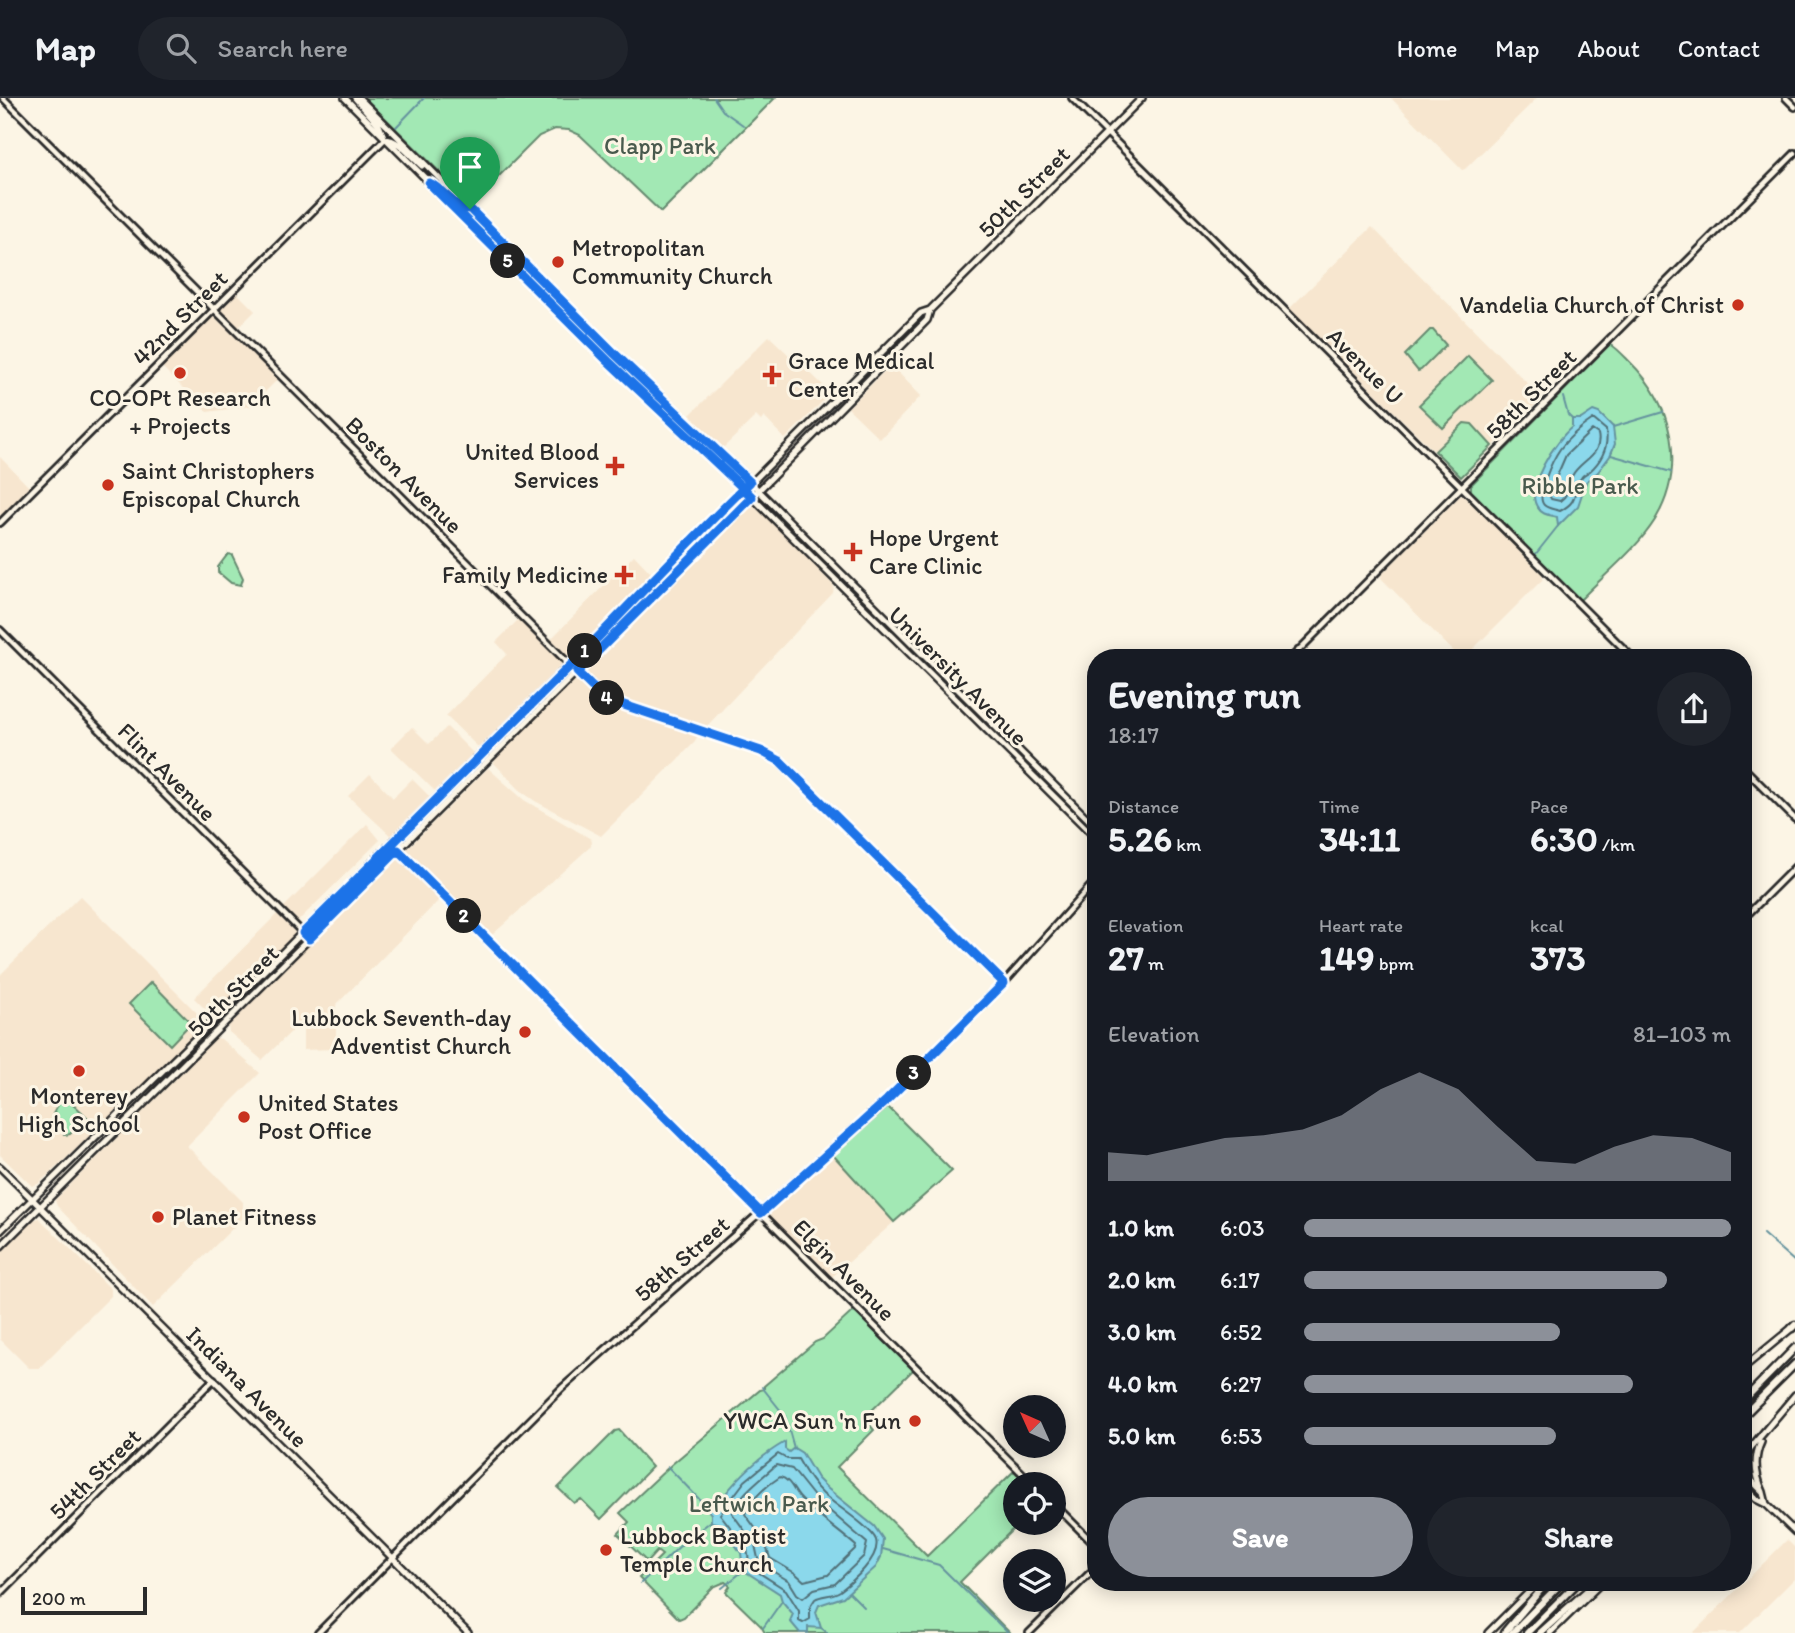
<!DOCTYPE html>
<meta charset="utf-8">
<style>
body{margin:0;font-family:Itim,sans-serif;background:#20242c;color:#f1f3f6;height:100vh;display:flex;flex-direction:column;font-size:26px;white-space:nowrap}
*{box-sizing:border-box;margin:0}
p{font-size:23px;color:#9ea1a6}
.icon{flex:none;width:38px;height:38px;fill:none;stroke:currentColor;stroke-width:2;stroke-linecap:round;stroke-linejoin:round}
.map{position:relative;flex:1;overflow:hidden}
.drawer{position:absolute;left:1087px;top:551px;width:665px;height:942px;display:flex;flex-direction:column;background:#171b24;border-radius:28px;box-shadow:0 4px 18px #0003}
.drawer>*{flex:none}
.needle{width:46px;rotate:315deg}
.controls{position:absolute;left:1003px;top:1297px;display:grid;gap:14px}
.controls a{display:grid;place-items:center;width:63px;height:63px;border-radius:50%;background:#171b24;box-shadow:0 4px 18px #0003;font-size:35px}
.scale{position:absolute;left:21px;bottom:18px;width:126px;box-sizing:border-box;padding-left:7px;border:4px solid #2b2b2b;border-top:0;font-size:19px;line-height:24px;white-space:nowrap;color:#2b2b2b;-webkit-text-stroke:5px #fcf5e5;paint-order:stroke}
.pin{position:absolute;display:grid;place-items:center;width:60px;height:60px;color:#fff;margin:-72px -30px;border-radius:50% 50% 50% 0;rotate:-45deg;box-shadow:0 0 7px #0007}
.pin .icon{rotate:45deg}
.km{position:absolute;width:35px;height:35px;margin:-18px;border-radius:50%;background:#222;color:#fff;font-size:19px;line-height:35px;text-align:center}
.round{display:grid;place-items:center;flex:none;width:74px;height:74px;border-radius:37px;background:#20242c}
.overview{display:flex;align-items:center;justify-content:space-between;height:119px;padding:0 21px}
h1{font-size:38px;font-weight:800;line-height:52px}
.stats{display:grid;grid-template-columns:repeat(3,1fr);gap:10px;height:119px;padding:7px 21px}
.stats div{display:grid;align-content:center}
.stats b{font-size:35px;font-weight:800}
.stats small{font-size:19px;font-weight:400}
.stats p{font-size:19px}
.chart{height:196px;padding:14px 21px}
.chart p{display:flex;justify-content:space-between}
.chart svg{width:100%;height:126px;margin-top:7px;fill:#8c9099;opacity:.7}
.primary-button{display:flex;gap:14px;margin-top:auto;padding:14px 21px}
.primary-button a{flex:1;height:80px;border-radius:42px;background:#8c9099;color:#fff;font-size:28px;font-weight:800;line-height:80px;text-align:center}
.primary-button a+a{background:#20242c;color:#f1f3f6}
ul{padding:0 21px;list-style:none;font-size:23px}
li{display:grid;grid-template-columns:112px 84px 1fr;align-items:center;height:52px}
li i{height:18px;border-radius:9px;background:#8c9099}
header{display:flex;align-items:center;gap:42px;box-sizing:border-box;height:98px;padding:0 35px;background:#171b24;border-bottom:2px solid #363941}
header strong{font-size:33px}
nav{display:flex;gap:38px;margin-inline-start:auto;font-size:24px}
.search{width:490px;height:63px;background:#20242c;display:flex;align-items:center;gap:18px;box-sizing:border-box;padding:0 24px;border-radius:38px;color:#9ea1a6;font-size:26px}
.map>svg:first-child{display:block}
.built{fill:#f7e6cf}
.green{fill:#a2e8b4;stroke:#668a70;stroke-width:2}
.water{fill:#8bd8eb;stroke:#65939e;stroke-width:2}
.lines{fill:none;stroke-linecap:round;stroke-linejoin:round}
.shore{stroke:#517078;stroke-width:2}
.stream{stroke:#65939e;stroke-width:2}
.minor-casing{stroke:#2b2b2b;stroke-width:10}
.major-casing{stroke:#2b2b2b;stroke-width:10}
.highway-casing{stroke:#2b2b2b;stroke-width:11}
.minor{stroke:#fcf5e5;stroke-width:4.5}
.major{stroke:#fcf5e5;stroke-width:5}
.highway{stroke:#fcf5e5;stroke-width:6}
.route-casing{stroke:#fff;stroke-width:14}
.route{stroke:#1a73e8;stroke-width:9}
.poi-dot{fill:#c8321e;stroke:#fcf5e5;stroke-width:2.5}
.labels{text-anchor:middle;stroke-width:6;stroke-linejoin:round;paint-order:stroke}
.park-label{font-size:24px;fill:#495a4d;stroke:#fcf5e5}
.street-label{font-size:24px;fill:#2b2b2b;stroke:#fcf5e5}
.poi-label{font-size:24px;fill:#2b2b2b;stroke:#fcf5e5;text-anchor:start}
</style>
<header>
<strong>Map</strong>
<div class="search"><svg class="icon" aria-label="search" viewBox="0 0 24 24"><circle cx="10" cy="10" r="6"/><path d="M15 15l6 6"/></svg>Search here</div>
<nav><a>Home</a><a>Map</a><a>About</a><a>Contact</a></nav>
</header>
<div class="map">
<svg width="1795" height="1535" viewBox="0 0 1795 1535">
<rect width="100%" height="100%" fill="#fcf5e5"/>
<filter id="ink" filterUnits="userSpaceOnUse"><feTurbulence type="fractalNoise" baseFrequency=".0143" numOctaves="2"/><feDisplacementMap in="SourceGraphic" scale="14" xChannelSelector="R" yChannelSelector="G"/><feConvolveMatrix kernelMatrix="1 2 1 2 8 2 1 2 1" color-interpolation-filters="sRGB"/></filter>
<g filter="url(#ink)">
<!-- built -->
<path class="built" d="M1391,0H1537L1465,71L1462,72Z
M1372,129L1542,300L1461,379L1289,211Z
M236,194L255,213L237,231L218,212Z
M213,217L278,281L251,308L207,314L161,268Z
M769,238L791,259L793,258L831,295L785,341L764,319L761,323L756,318L723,350L690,317Z
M891,267L921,298L880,341L848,310Z
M0,359L30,390L0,420Z
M1460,398H1464L1542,476L1543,481L1464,560H1460L1381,480L1382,476Z
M750,407H754L812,465L834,488L833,495L706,629L620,602L599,590L585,577V571Z
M634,457L652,476V479L571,561H567L549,543Z
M519,521L562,564L563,568L479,650L446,618L507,556L496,544Z
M576,581L614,608L694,635L697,639L695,644L601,738L535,703L522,694L494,665L496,660Z
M412,629L429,646L447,629L473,655V659L438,693L434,692L391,650Z
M488,670L524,702L591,741L592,744L590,749L492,837L407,756L406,752Z
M370,676L393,700L412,681L430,699L429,703L392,739L348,698Z
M367,726L380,742L297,824L283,810Z
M396,760L402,762L441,800L336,907V951L303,952V926H299L262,962L229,934L228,928Z
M80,798L204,922L205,927L112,1018L38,1086L32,1088L0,1057V877Z
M277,816L295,834V837L217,916L211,917L194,900Z
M216,940L221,941L260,975L187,1048L243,1104V1120L153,1209L57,1108L55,1102Z
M833,1057L894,1124L832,1179L770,1118L769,1113Z
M39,1120L111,1191V1198L39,1270H29L0,1241V1154L33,1122Z
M1787,1442L1795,1450V1480L1740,1535H1693Z"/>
<!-- green -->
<path class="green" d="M365,0H775L661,114L580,37L569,32L555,31L539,38L473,104H470Z
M1430,232H1433L1446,247L1421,272L1418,273L1405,257Z
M1610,246C1617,250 1624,258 1630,264C1672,305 1687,369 1655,422C1636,452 1605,476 1581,501H1578L1471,393V387Z
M1468,258L1492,282L1443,330L1419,307Z
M1464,325L1472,326L1492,348L1461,379L1435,353Z
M228,456L232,457L243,480L241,487L231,485L218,474V469Z
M151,884L191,925L170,947L129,906Z
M68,1001L87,1019L70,1036L65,1037L55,1028L53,1016L59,1005Z
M888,1009L952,1073L894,1124L833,1057Z
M852,1214L856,1215L913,1272L864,1320L874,1332L837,1369L927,1458L1014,1373L1027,1386H1015V1424L1019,1425L960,1484L1010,1535H765L761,1528L726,1494L730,1488L725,1484L713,1489L684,1519L679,1521L639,1480L662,1457L657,1453L647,1464L618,1436L629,1424L620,1415L671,1367L760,1292L764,1291V1288L815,1244L823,1241Z
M619,1332L652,1369L601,1421L581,1401L574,1405L558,1390L615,1333Z"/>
<!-- water -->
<path class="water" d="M1593,313L1599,315L1613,329L1615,346L1610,358L1598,374L1586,384L1578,408L1558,428L1557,419C1550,417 1542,417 1538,410C1523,391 1556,342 1572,329V321H1581Z
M785,1344V1351L789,1354L794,1350L802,1355L817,1380L827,1390L874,1428L883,1441L881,1459L876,1469L843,1499L819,1507L816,1514L821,1530L808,1529V1535H800L790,1523L793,1516L782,1503L780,1496L743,1472L741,1455L720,1426L711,1424V1416L704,1407L706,1405L717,1407C735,1382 757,1360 785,1344Z"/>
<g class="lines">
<!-- shore -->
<path class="shore" d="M1593,321L1606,332C1609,349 1602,362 1590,373C1586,376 1583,376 1581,380C1571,394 1581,402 1560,413C1555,411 1548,411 1544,407C1535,398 1553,361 1560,351C1569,339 1581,329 1593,321Z
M1592,332L1598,336C1603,358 1580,362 1572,378C1567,388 1570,396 1560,403L1551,401L1549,396L1566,357Z
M778,1356L787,1361H798C805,1374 812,1386 823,1396C835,1407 872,1430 876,1442C881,1459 852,1484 840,1493C833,1498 822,1497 815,1501L810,1509V1521L803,1525L799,1523V1513L786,1492L750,1469L747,1451L720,1416L745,1383Z
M776,1367L792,1371L816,1401L867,1445L864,1458L835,1486L814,1491L803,1500L797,1496L789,1483L759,1465L755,1447L732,1415C740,1395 761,1381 776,1367Z
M780,1379C790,1381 793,1392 799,1399C816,1418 837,1431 856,1448L855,1451L828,1477L804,1483L795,1475L770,1460L764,1442L745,1416C750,1402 767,1387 780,1379Z"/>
<!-- stream -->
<path class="stream" d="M714,0L723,13L743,27
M396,29L424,0
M1563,299L1568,317L1572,321
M1613,329L1663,314
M1611,357L1671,374
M1535,457L1558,428
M1763,1136L1795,1164
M762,1289L785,1318L794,1350
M668,1369L704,1406
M883,1451L939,1467L1008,1535
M641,1485L683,1445L710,1424
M722,1490L743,1473
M849,1494L864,1509
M763,1530L782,1503
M821,1530L828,1535"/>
<defs>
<path id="minor" d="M3,0L592,589L615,604L761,653L780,663L1004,885
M1072,0L1633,560
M1786,0L1795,9
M0,425L385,41
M0,532L309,841
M1291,560L1795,55
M1743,669L1795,721
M391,746L1033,1386
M1743,821L1795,769
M1054,1406L1096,1448
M0,1496L214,1281
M318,1535L562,1290L887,1002L1004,885L1096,782
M1029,1535L1096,1469"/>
<path id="major" d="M345,0L608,263L743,390L1096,740
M355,0L379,27L385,41C399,41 411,59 422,68
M359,0L615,256L747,381L1096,729
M444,94L462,111H470
M620,271L654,299H661
M0,1069L468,1535
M0,1133L277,860L921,215L930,212
M0,1149L804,347L927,222L930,212L1142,0
M1743,1270L1793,1229
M1761,1344C1753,1361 1755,1377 1763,1394
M1743,1359L1795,1297
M1743,1374L1763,1394L1766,1406
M1743,1388L1756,1401L1766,1406L1795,1434
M1488,1535L1539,1484
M1550,1535L1602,1484"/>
<path id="highway" d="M1792,1230L1795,1227
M1743,1303L1795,1250
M1743,1318L1795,1266
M1504,1535L1547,1484
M1512,1535L1562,1484
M1527,1535L1578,1484
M1540,1535L1597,1484"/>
</defs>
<!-- minor casing -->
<use href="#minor" class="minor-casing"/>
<!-- major casing -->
<use href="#major" class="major-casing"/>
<!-- highway casing -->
<use href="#highway" class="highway-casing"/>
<!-- minor -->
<use href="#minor" class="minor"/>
<!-- major -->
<use href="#major" class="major"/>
<!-- highway -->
<use href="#highway" class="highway"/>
</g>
</g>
<g class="lines" filter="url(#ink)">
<defs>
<path id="route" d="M470,111L615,256L750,384C689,443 631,506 571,567C482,657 392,745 303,835L309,841L398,752L761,1115L887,1002L1004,885L780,663L761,653L615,604L592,589L577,574L752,399L743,390L608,263L429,85C443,91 456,112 470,111"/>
</defs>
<!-- route casing -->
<use href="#route" class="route-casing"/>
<!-- route -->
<use href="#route" class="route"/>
</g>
<!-- markers -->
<g class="poi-dot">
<circle cx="558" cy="164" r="7"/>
<circle cx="1738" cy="207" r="7"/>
<circle cx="180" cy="275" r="7"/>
<path d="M768.5 266.5h7v7h7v7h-7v7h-7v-7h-7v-7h7z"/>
<path d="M611.5 357.5h7v7h7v7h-7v7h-7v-7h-7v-7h7z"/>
<circle cx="108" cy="387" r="7"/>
<path d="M849.5 443.5h7v7h7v7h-7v7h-7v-7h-7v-7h7z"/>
<path d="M620.5 466.5h7v7h7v7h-7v7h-7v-7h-7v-7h7z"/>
<circle cx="525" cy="934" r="7"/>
<circle cx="79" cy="973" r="7"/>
<circle cx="244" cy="1019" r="7"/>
<circle cx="158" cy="1119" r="7"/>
<circle cx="915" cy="1323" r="7"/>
<circle cx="606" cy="1452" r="7"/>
</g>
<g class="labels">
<!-- park labels -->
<g class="park-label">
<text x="660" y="56">Clapp Park</text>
<text x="1580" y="396">Ribble Park</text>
<text x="759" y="1414">Leftwich Park</text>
</g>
<!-- street labels -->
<g class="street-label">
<text transform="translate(1024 94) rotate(-45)" y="8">50th Street</text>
<text transform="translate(180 220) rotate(-45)" y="8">42nd Street</text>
<text transform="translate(1365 268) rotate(45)" y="8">Avenue U</text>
<text transform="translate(1531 296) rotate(-45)" y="8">58th Street</text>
<text transform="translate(404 377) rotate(45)" y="8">Boston Avenue</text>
<text transform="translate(958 578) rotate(45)" y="8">University Avenue</text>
<text transform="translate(167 674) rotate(45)" y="8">Flint Avenue</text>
<text transform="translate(233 893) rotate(-45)" y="8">50th Street</text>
<text transform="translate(682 1161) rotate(-41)" y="8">58th Street</text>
<text transform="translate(844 1172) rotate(45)" y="8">Elgin Avenue</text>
<text transform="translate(247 1289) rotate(45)" y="8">Indiana Avenue</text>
<text transform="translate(95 1376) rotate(-45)" y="8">54th Street</text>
</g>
<!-- poi labels -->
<g class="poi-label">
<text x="572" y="158">Metropolitan<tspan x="572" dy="28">Community Church</tspan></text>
<text x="1724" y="215" text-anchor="end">Vandelia Church of Christ</text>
<text x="788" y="271">Grace Medical<tspan x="788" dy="28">Center</tspan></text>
<text x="180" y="308" text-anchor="middle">CO-OPt Research<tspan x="180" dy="28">+ Projects</tspan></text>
<text x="599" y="362" text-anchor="end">United Blood<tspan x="599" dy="28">Services</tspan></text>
<text x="122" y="381">Saint Christophers<tspan x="122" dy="28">Episcopal Church</tspan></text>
<text x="869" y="448">Hope Urgent<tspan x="869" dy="28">Care Clinic</tspan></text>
<text x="608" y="485" text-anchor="end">Family Medicine</text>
<text x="511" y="928" text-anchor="end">Lubbock Seventh-day<tspan x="511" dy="28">Adventist Church</tspan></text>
<text x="79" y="1006" text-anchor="middle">Monterey<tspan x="79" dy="28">High School</tspan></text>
<text x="258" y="1013">United States<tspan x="258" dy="28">Post Office</tspan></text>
<text x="172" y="1127">Planet Fitness</text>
<text x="901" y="1331" text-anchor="end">YWCA Sun 'n Fun</text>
<text x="620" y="1446">Lubbock Baptist<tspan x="620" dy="28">Temple Church</tspan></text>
</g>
</g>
</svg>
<div class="controls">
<a><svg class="needle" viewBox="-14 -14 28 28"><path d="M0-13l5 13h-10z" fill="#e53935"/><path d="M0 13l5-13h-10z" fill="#9ea1a6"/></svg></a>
<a><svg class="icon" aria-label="locate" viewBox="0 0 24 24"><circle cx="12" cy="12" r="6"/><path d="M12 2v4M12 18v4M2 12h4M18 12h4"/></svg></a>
<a><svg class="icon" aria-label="layers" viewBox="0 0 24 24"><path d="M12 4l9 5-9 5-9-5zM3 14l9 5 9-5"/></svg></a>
</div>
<div class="scale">200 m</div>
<div class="pin" style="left:470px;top:111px;background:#1e9e55"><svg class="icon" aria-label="arrive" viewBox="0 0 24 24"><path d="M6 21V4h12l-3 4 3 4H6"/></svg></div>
<b class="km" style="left:585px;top:553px">1</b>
<b class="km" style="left:464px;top:818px">2</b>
<b class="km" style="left:914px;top:975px">3</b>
<b class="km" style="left:607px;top:600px">4</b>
<b class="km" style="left:508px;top:163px">5</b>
<section class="drawer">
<div class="overview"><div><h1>Evening run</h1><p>18:17</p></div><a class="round"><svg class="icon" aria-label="share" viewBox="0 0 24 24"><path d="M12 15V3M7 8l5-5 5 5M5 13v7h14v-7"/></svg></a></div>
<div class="stats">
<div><p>Distance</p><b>5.26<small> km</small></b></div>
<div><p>Time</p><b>34:11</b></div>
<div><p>Pace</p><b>6:30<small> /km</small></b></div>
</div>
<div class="stats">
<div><p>Elevation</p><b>27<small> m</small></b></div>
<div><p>Heart rate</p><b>149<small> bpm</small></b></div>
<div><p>kcal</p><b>373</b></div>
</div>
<div class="chart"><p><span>Elevation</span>81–103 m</p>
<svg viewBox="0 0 160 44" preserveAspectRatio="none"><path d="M0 44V34L10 35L20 32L30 29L40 28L50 26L60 21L70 12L80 6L90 12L100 25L110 37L120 38L130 32L140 28L150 29L160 34V44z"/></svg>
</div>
<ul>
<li><b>1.0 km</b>6:03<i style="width:100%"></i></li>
<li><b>2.0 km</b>6:17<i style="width:85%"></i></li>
<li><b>3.0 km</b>6:52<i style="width:60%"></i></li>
<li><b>4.0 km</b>6:27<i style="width:77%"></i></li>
<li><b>5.0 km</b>6:53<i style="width:59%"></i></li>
</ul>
<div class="primary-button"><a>Save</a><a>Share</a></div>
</section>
</div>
